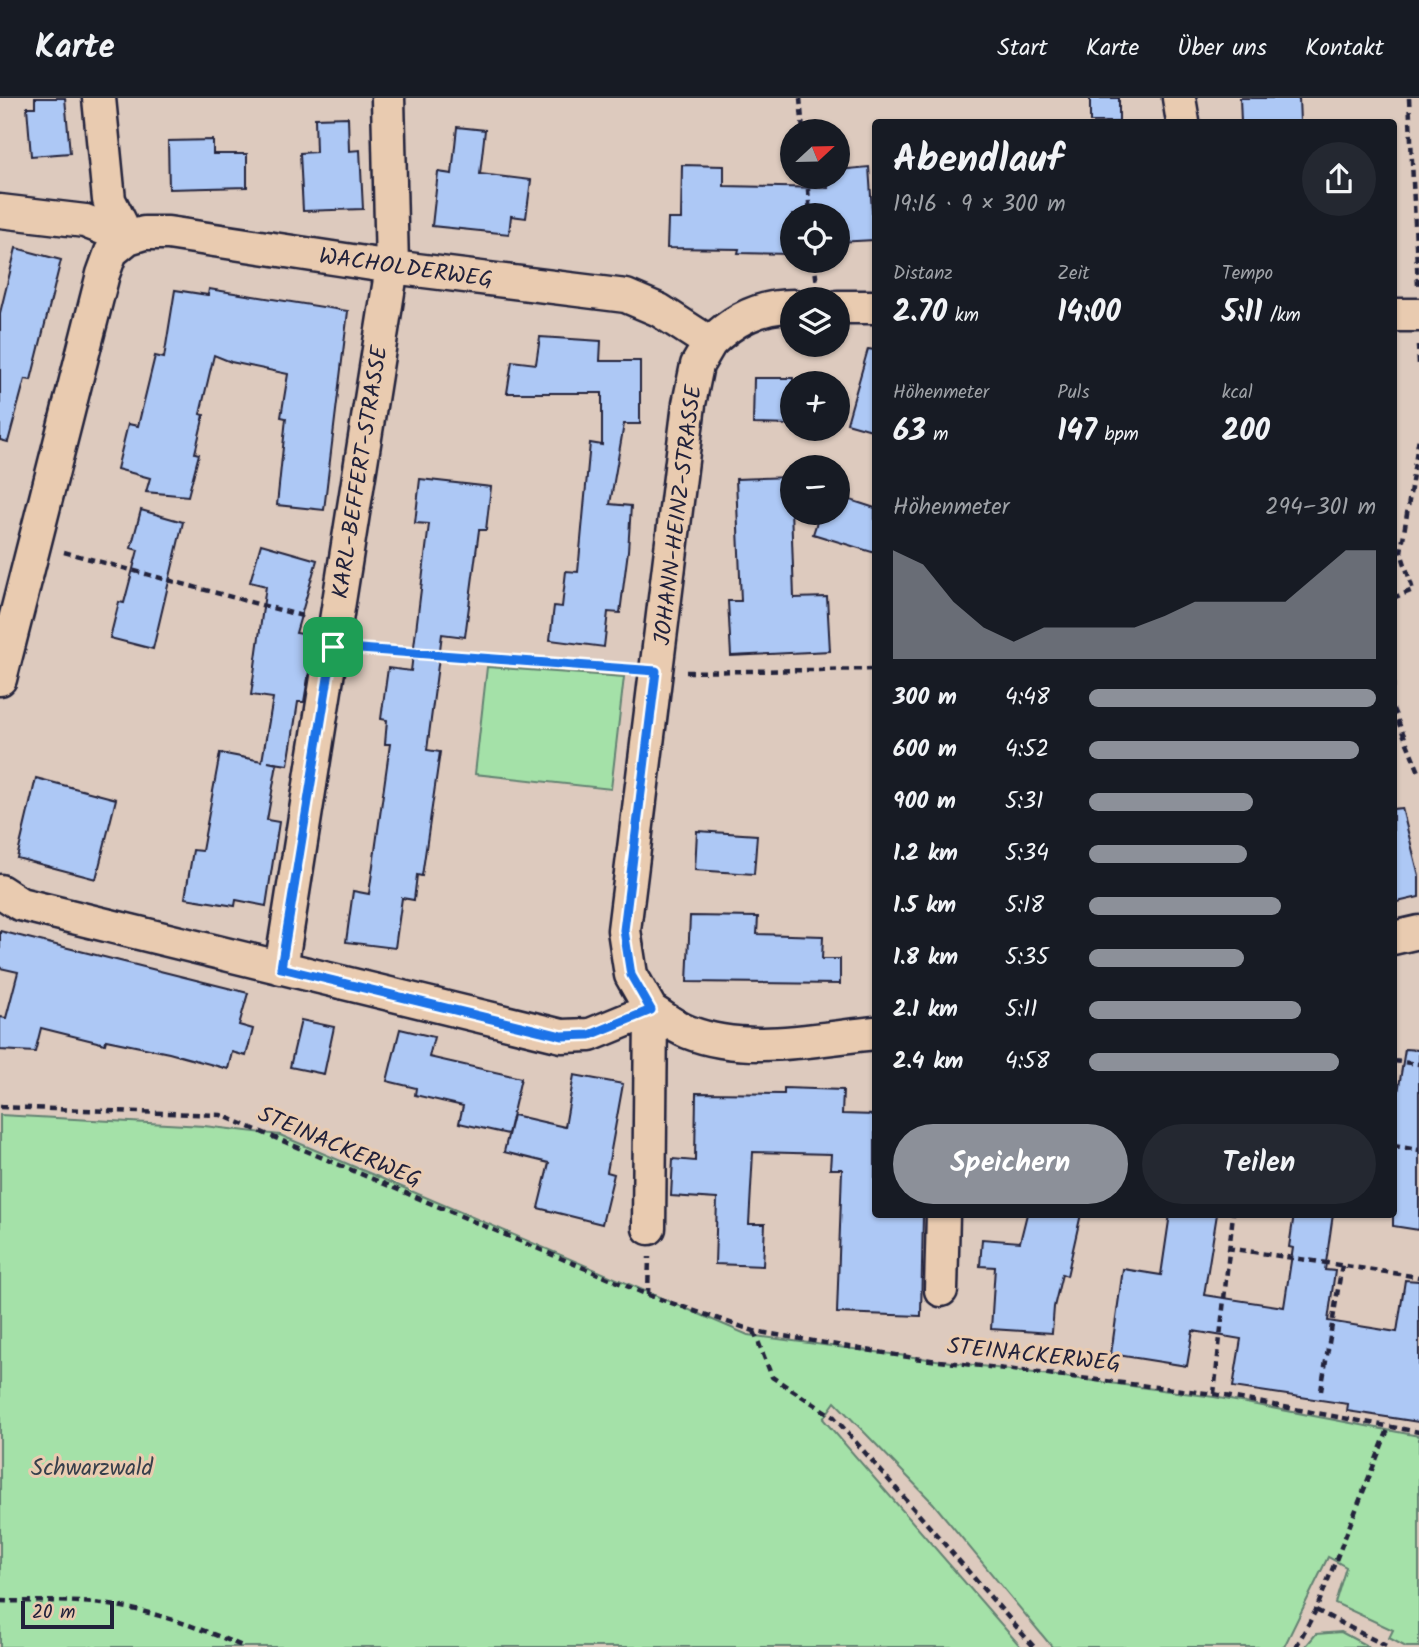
<!DOCTYPE html>
<html lang="de">
<meta charset="utf-8">
<style>
body{margin:0;font-family:Kalam,sans-serif;background:#242831;color:#f1f3f6;height:100vh;display:flex;flex-direction:column;font-size:26px;white-space:nowrap}
*{box-sizing:border-box;margin:0}
p{font-size:23px;color:#9ea1a6}
.icon{flex:none;width:38px;height:38px;fill:none;stroke:currentColor;stroke-width:2;stroke-linecap:round;stroke-linejoin:round}
.map{position:relative;flex:1;overflow:hidden}
.details{position:absolute;left:872px;top:21px;width:525px;height:1099px;display:flex;flex-direction:column;background:#171b24;border-radius:7px;box-shadow:0 2px 5px #0004}
.details>*{flex:none}
.needle{width:46px;rotate:68deg}
.buttons{position:absolute;left:780px;top:21px;display:grid;gap:14px}
.buttons a{display:grid;place-items:center;width:70px;height:70px;border-radius:50%;background:#171b24;box-shadow:0 2px 5px #0004;font-size:35px}
.scale{position:absolute;left:21px;bottom:18px;width:93px;box-sizing:border-box;padding-left:7px;border:4px solid #22223b;border-top:0;font-size:19px;line-height:24px;white-space:nowrap;color:#22223b;-webkit-text-stroke:5px #e9cbb0;paint-order:stroke}
.pin{position:absolute;display:grid;place-items:center;width:60px;height:60px;color:#fff;margin:-30px;border-radius:14px;box-shadow:0 4px 10px #0006}
.round{display:grid;place-items:center;flex:none;width:74px;height:74px;border-radius:37px;background:#242831}
.head{display:flex;align-items:center;justify-content:space-between;height:119px;padding:0 21px}
h1{font-size:38px;font-weight:600;line-height:52px}
.stats{display:grid;grid-template-columns:repeat(3,1fr);gap:10px;height:119px;padding:7px 21px}
.stats div{display:grid;align-content:center}
.stats b{font-size:30px;font-weight:600}
.stats small{font-size:19px;font-weight:400}
.stats p{font-size:19px}
.chart{height:196px;padding:14px 21px}
.chart p{display:flex;justify-content:space-between}
.chart svg{width:100%;height:126px;margin-top:7px;fill:#8c9099;opacity:.7}
.cta{display:flex;gap:14px;margin-top:auto;padding:14px 21px}
.cta a{flex:1;height:80px;border-radius:42px;background:#8c9099;color:#fff;font-size:28px;font-weight:600;line-height:80px;text-align:center}
.cta a+a{background:#242831;color:#f1f3f6}
ul{padding:0 21px;list-style:none;font-size:23px}
li{display:grid;grid-template-columns:112px 84px 1fr;align-items:center;height:52px}
li i{height:18px;border-radius:9px;background:#8c9099}
header{display:flex;align-items:center;gap:42px;box-sizing:border-box;height:98px;padding:0 35px;background:#171b24;border-bottom:2px solid #363941}
header strong{font-size:33px}
nav{display:flex;gap:38px;margin-inline-start:auto;font-size:24px}
.map>svg:first-child{display:block}
.green{fill:#a4e1a8;stroke:#638272;stroke-width:2}
.building{fill:#adc8f5;stroke:#22223b;stroke-width:2}
.lines{fill:none;stroke-linecap:round;stroke-linejoin:round}
.minor-casing{stroke:#22223b;stroke-width:37}
.path{stroke:#22223b;stroke-width:4.5;stroke-dasharray:7 5;stroke-linecap:butt}
.minor{stroke:#e9cbb0;stroke-width:32}
.route-casing{stroke:#fff;stroke-width:14}
.route{stroke:#1a73e8;stroke-width:9}
.labels{text-anchor:middle;stroke-width:6;stroke-linejoin:round;paint-order:stroke}
.street-label{font-size:23px;fill:#22223b;stroke:#e9cbb0}
.park-label{font-size:23px;fill:#363f4b;stroke:#e9cbb0}
</style>
<header>
<strong>Karte</strong>
<nav><a>Start</a><a>Karte</a><a>Über uns</a><a>Kontakt</a></nav>
</header>
<div class="map">
<svg width="1419" height="1549" viewBox="0 0 1419 1549">
<rect width="100%" height="100%" fill="#ddcabe"/>
<filter id="ink" filterUnits="userSpaceOnUse"><feTurbulence type="fractalNoise" baseFrequency=".0143" numOctaves="2"/><feDisplacementMap in="SourceGraphic" scale="14" xChannelSelector="R" yChannelSelector="G"/><feConvolveMatrix kernelMatrix="1 2 1 2 8 2 1 2 1" color-interpolation-filters="sRGB"/></filter>
<g filter="url(#ink)">
<!-- green -->
<path class="green" d="M487,569L624,579L611,691L475,676Z
M0,1017L204,1028L280,1037L748,1237L1214,1299L1419,1338V1549H1406L1389,1540L1393,1532L1335,1505L1346,1469L1328,1459L1284,1549H1052L933,1405L835,1304L823,1321L1021,1549H0Z
M1341,1534L1369,1549H1305L1316,1536Z"/>
<!-- building -->
<path class="building" d="M35,0H65L70,55L31,58L27,9H35Z
M1090,0H1119V24H1090Z
M1240,0H1299L1300,24H1241Z
M348,19L349,53L360,52L363,111L303,113L300,55L316,54L315,20Z
M457,29L485,32L480,76L531,82L526,120L511,118L509,136L432,128L438,74L452,76Z
M213,42V56H247V89L169,91L168,43Z
M682,67L724,68V88L828,90L827,79H838V72L869,69L874,142L838,144V117H792L791,156L738,155L739,151L667,150L668,121H681Z
M16,150L61,162L31,282L25,281L8,344L0,342V215Z
M209,191L348,213L324,412L277,407L286,320L281,319L288,276L231,264L214,257L200,316L204,317L195,355L199,356L188,398L146,394L150,380L117,371L128,326L138,328L155,258L164,260L175,192L208,197Z
M540,239L601,243L600,263H640V326H624L610,406L631,408L628,453L620,515L608,514L604,549L550,542L554,508L562,509L566,473L578,474L590,345L602,347V295H507L512,263L536,266Z
M868,251L875,252V333L847,325Z
M754,280H793V327L753,326Z
M790,379L794,500L827,499L830,553L731,558L728,503H741L736,381Z
M420,381L491,389L486,432H479L465,539L442,536L427,652L440,654L422,778L417,777L414,802L402,800L395,850L346,844L353,793L369,796L390,646H385L387,622L381,621L388,570L411,573L429,426L415,425Z
M838,398L875,410V455L813,436L820,415H838Z
M141,412L183,424L153,551L110,540L119,504L124,505L138,452L131,450Z
M261,446L317,462L296,535L315,538L304,604H298L288,667L268,664L277,666L267,722L279,724L266,808L236,802L235,808L185,800L193,752L202,753L220,655L262,663L273,600L251,597L266,488L250,484Z
M36,680L116,701L96,781L17,760Z
M1402,710L1419,778V799L1393,805V711Z
M697,733L757,737L754,776L695,772Z
M690,818L758,819L757,836L823,838L822,861H840V886L687,884Z
M0,833L248,895L239,927L253,931L246,958L232,954L228,971L169,955L106,942L105,946L41,930L35,954L0,952V919L6,920L18,874L0,870Z
M301,922L334,929L324,976L290,969Z
M400,931L434,939L429,959L521,980L508,1036L459,1025L463,1008L415,997L416,990L387,983Z
M1405,951L1419,952V1132L1393,1128V1026Z
M574,977L623,986L607,1074L614,1076L602,1126L538,1110L549,1065L504,1054L513,1017L565,1029Z
M784,990L843,992L842,1016L875,1017V1116H923L921,1218L837,1215L842,1071H830L831,1056L753,1054L749,1126H765L763,1168L715,1166L717,1101L671,1098L673,1061L695,1063L696,995L784,996Z
M1027,1116H1081L1067,1178L1062,1176L1054,1209L1052,1235L991,1231L995,1169L980,1168L982,1141L1020,1144Z
M1170,1116H1217L1204,1197L1284,1209L1293,1150L1289,1149L1294,1116H1333L1325,1172L1335,1173L1328,1223L1397,1234L1405,1182L1419,1183V1324L1347,1313L1348,1306L1233,1289L1241,1241L1193,1233L1187,1268L1111,1256L1123,1171L1161,1177Z"/>
<g class="lines">
<defs>
<path id="minor" d="M1179,0L1183,24
M0,113L85,123L128,140L144,135H168L392,169L626,198L659,212L710,245C733,222 759,208 793,208
M838,209H875
M1393,217H1419
M0,581L103,176L111,154L128,140L109,102L99,0
M0,793L20,806L562,938L590,937L651,912C663,919 675,929 688,934C746,957 815,941 875,935
M1393,840L1419,834
M281,870L392,169L388,0
M649,1130L651,912L631,877L624,832L689,306L697,267L710,245
M941,1192L943,1116"/>
</defs>
<!-- minor casing -->
<use href="#minor" class="minor-casing"/>
<!-- path -->
<path class="path" d="M800,0L803,33
M1409,0L1418,188
M807,79L810,117
M814,163L817,186
M1418,247L1419,267
M64,454L306,519
M1393,500L1413,492L1401,454L1419,339
M362,551L625,571
M686,574L875,571
M1393,584V590
M1393,611L1419,674
M1393,963L1419,966
M0,1009L221,1017L648,1197L754,1233L914,1260L1214,1296L1419,1334
M1393,1048L1419,1052
M1227,1150L1419,1179
M648,1197L649,1159
M754,1233L772,1279L834,1319L1034,1549
M1321,1293L1342,1167
M1214,1296L1233,1116
M0,1503C31,1504 63,1502 93,1505C146,1510 196,1528 244,1549
M1316,1512L1388,1549
M1296,1549L1316,1512L1389,1329"/>
<!-- minor -->
<use href="#minor" class="minor"/>
</g>
</g>
<g class="lines" filter="url(#ink)">
<defs>
<path id="route" d="M333,549L656,573L624,832L631,877L651,912L590,937L562,938L281,870Z"/>
</defs>
<!-- route casing -->
<use href="#route" class="route-casing"/>
<!-- route -->
<use href="#route" class="route"/>
</g>
<g class="labels">
<!-- street labels -->
<g class="street-label">
<text transform="translate(406 169) rotate(8)" y="8">WACHOLDERWEG</text>
<text transform="translate(359 374) rotate(-81)" y="8">KARL-BEFFERT-STRASSE</text>
<text transform="translate(677 417) rotate(-83)" y="8">JOHANN-HEINZ-STRASSE</text>
<text transform="translate(340 1048) rotate(23)" y="8">STEINACKERWEG</text>
<text transform="translate(1034 1256) rotate(6)" y="8">STEINACKERWEG</text>
</g>
<!-- park labels -->
<g class="park-label">
<text x="92" y="1377">Schwarzwald</text>
</g>
</g>
</svg>
<div class="buttons">
<a><svg class="needle" viewBox="-14 -14 28 28"><path d="M0-13l5 13h-10z" fill="#e53935"/><path d="M0 13l5-13h-10z" fill="#9ea1a6"/></svg></a>
<a><svg class="icon" aria-label="locate" viewBox="0 0 24 24"><circle cx="12" cy="12" r="6"/><path d="M12 2v4M12 18v4M2 12h4M18 12h4"/></svg></a>
<a><svg class="icon" aria-label="layers" viewBox="0 0 24 24"><path d="M12 4l9 5-9 5-9-5zM3 14l9 5 9-5"/></svg></a>
<a>+</a>
<a>−</a>
</div>
<div class="scale">20 m</div>
<div class="pin" style="left:333px;top:549px;background:#1e9e55"><svg class="icon" aria-label="arrive" viewBox="0 0 24 24"><path d="M6 21V4h12l-3 4 3 4H6"/></svg></div>
<section class="details">
<div class="head"><div><h1>Abendlauf</h1><p>19:16 · 9 × 300 m</p></div><a class="round"><svg class="icon" aria-label="share" viewBox="0 0 24 24"><path d="M12 15V3M7 8l5-5 5 5M5 13v7h14v-7"/></svg></a></div>
<div class="stats">
<div><p>Distanz</p><b>2.70<small> km</small></b></div>
<div><p>Zeit</p><b>14:00</b></div>
<div><p>Tempo</p><b>5:11<small> /km</small></b></div>
</div>
<div class="stats">
<div><p>Höhenmeter</p><b>63<small> m</small></b></div>
<div><p>Puls</p><b>147<small> bpm</small></b></div>
<div><p>kcal</p><b>200</b></div>
</div>
<div class="chart"><p><span>Höhenmeter</span>294–301 m</p>
<svg viewBox="0 0 160 44" preserveAspectRatio="none"><path d="M0 44V6L10 11L20 24L30 33L40 38L50 33L60 33L70 33L80 33L90 29L100 24L110 24L120 24L130 24L140 15L150 6L160 6V44z"/></svg>
</div>
<ul>
<li><b>300 m</b>4:48<i style="width:100%"></i></li>
<li><b>600 m</b>4:52<i style="width:94%"></i></li>
<li><b>900 m</b>5:31<i style="width:57%"></i></li>
<li><b>1.2 km</b>5:34<i style="width:55%"></i></li>
<li><b>1.5 km</b>5:18<i style="width:67%"></i></li>
<li><b>1.8 km</b>5:35<i style="width:54%"></i></li>
<li><b>2.1 km</b>5:11<i style="width:74%"></i></li>
<li><b>2.4 km</b>4:58<i style="width:87%"></i></li>
</ul>
<div class="cta"><a>Speichern</a><a>Teilen</a></div>
</section>
</div>
